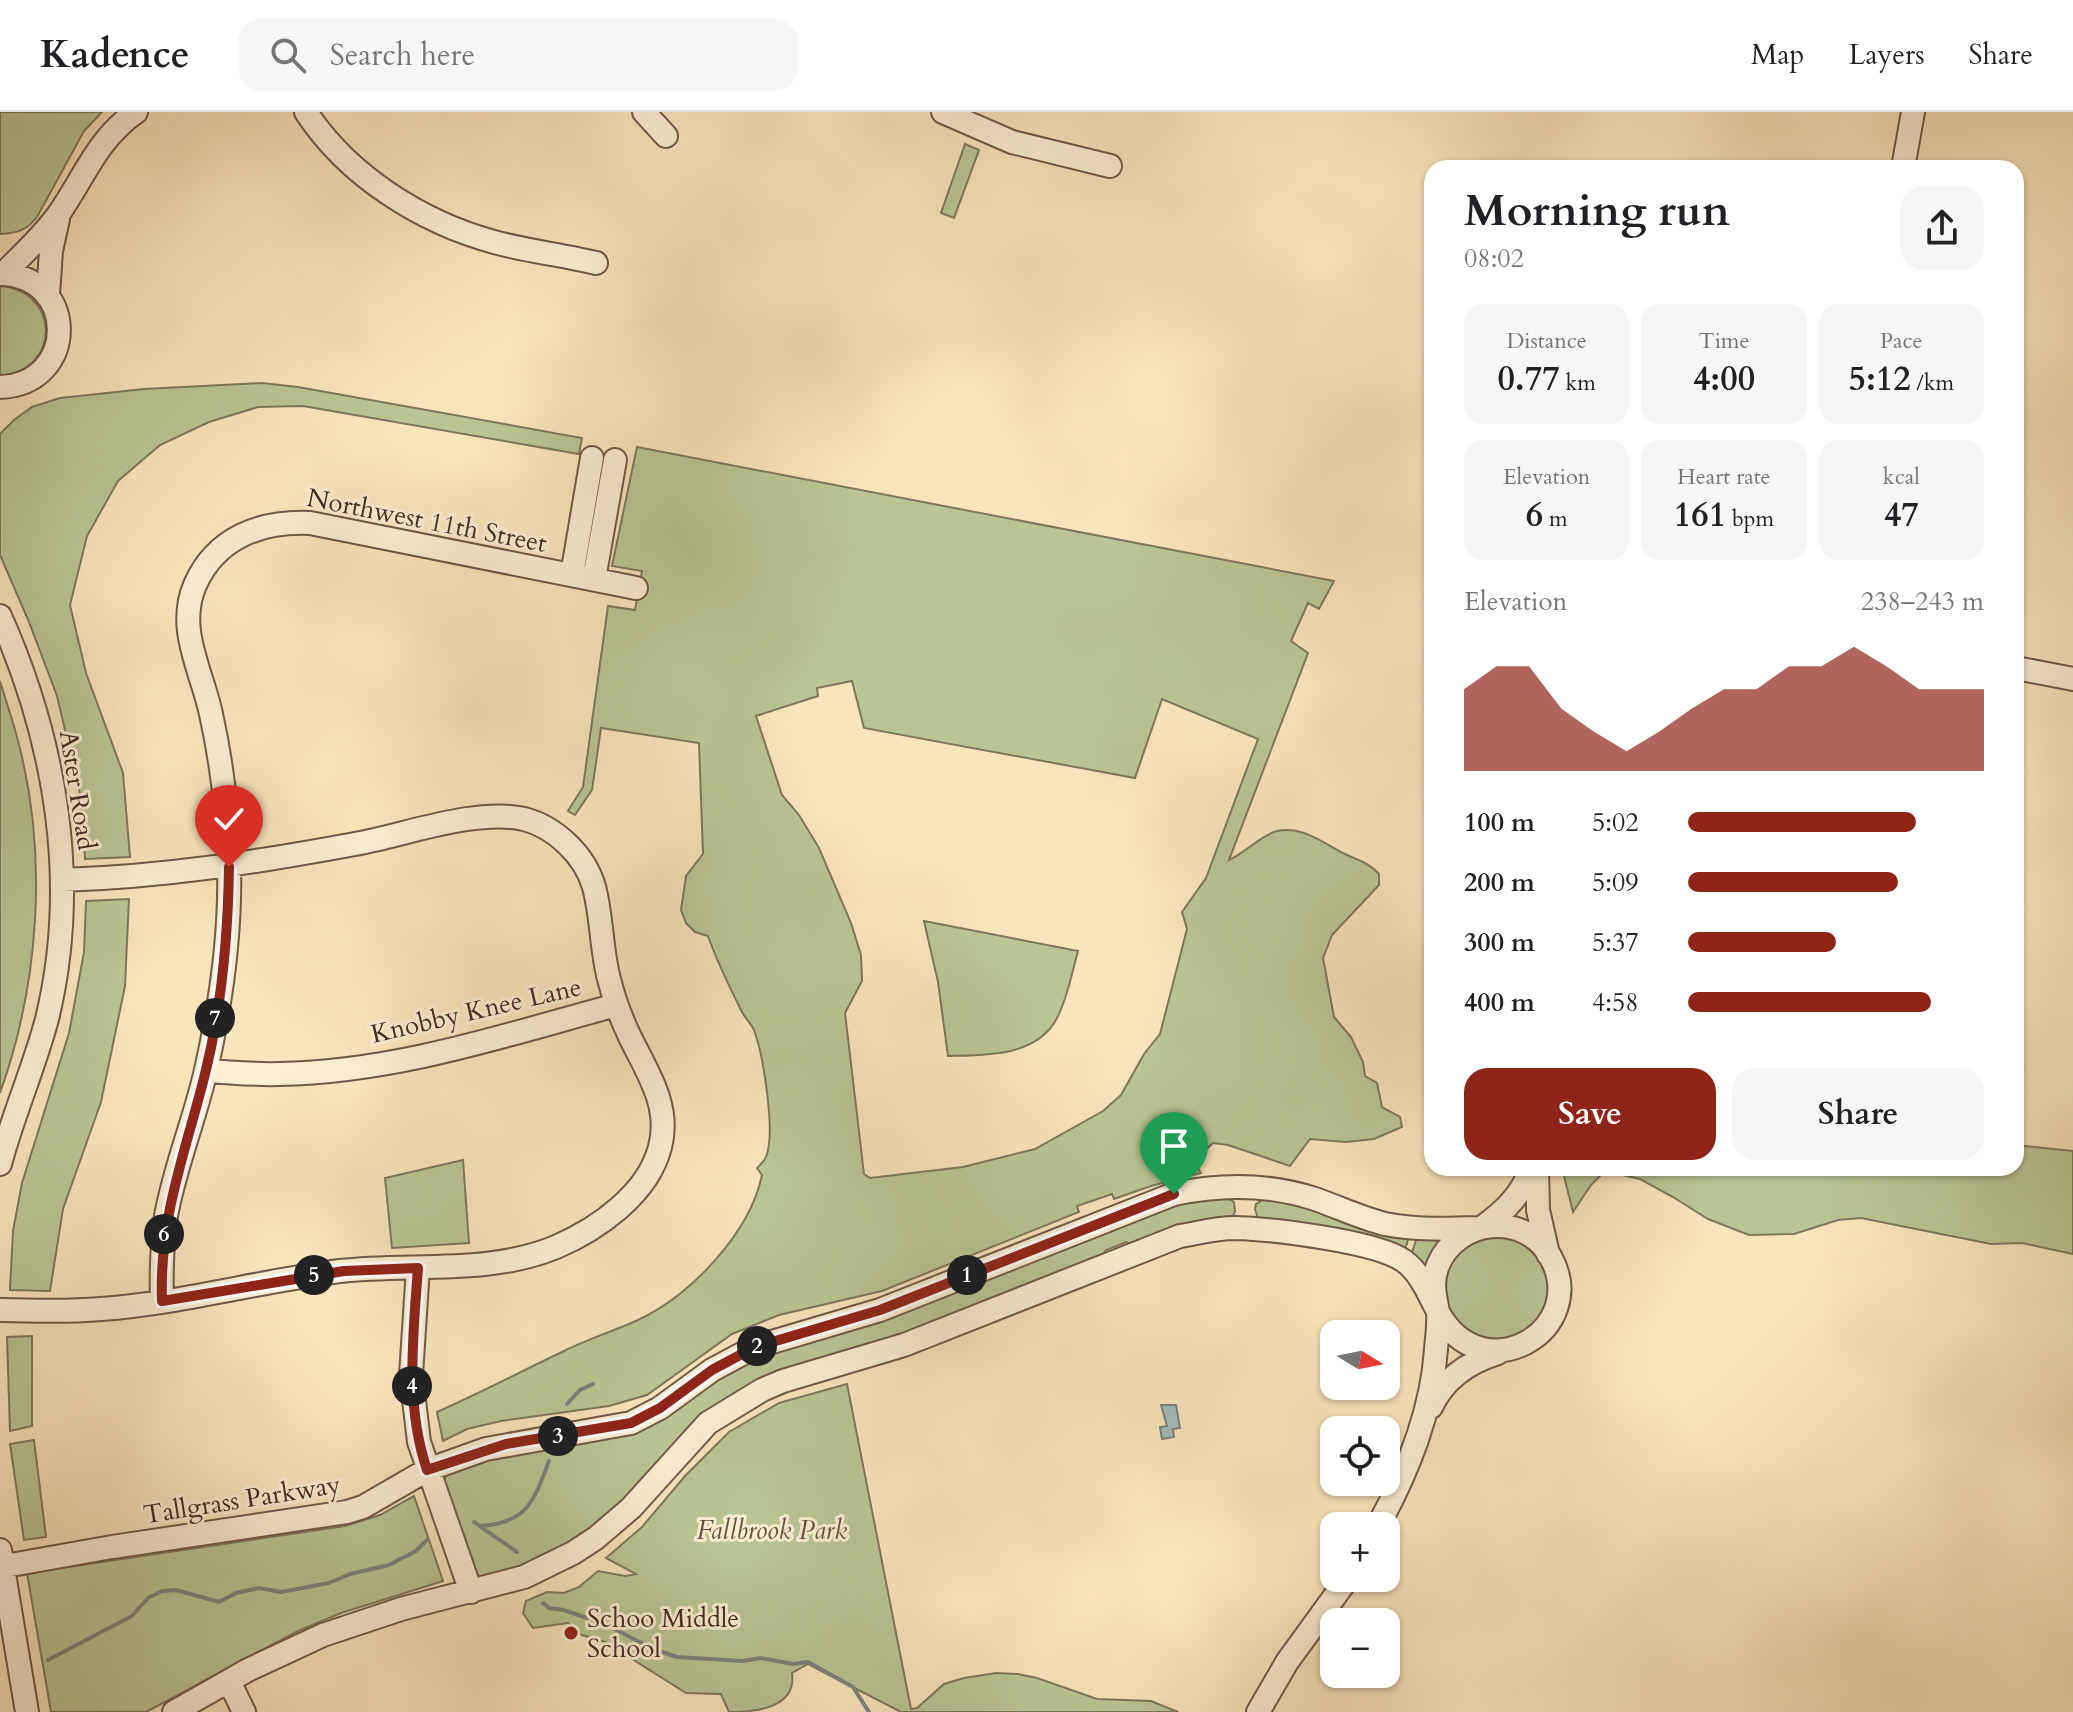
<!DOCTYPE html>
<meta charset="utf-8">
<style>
body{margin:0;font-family:Cardo,serif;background:#f6f6f6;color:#202124;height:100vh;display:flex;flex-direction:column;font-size:30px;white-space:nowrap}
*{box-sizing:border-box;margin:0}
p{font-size:26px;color:#757577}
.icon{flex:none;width:44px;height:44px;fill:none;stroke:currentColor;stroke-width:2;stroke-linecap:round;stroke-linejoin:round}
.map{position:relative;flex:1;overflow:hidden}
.details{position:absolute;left:1424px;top:48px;width:600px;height:1016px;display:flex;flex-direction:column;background:#fff;border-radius:24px;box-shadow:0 2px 6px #0004}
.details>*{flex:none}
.needle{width:52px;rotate:100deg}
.controls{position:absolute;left:1320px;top:1208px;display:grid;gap:16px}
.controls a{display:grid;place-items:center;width:80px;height:80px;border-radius:16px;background:#fff;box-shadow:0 2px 6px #0004;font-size:40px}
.pin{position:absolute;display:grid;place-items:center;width:68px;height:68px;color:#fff;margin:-82px -34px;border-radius:50% 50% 50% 0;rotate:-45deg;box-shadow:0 0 8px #0007}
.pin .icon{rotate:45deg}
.km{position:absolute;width:40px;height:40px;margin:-20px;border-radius:50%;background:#222;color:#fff;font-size:22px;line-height:40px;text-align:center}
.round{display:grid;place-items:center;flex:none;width:84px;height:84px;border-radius:24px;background:#f6f6f6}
.head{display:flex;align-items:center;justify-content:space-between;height:136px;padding:0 40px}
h1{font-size:44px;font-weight:600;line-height:60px}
.figures{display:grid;grid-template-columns:repeat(3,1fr);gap:12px;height:136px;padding:8px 40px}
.figures div{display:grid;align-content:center;border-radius:20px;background:#f6f6f6;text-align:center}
.figures b{font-size:34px;font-weight:600}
.figures small{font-size:22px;font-weight:400}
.figures p{font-size:22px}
.chart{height:224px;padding:16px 40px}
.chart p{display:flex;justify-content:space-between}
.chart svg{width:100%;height:144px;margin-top:8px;fill:#8f2418;opacity:.7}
.button{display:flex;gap:16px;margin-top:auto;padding:16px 40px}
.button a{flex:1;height:92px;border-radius:24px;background:#8f2418;color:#fff;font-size:32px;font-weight:600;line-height:92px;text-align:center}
.button a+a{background:#f6f6f6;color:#202124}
ul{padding:0 40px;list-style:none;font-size:26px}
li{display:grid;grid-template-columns:128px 96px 1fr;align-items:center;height:60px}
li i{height:20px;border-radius:10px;background:#8f2418}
header{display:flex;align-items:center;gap:48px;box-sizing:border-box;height:112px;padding:0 40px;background:#fff;border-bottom:2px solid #e0e0e0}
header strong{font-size:38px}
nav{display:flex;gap:44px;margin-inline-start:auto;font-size:28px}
.search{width:560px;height:72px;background:#f6f6f6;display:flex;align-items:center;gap:20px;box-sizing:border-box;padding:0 28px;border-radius:24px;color:#757577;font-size:30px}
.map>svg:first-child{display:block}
.green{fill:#b9c694;stroke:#7d785c;stroke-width:2;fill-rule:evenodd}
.water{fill:#a1bdba;stroke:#7b837e;stroke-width:2}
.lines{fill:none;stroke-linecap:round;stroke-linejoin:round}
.stream{stroke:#7b837e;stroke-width:4}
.minor-casing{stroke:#6f5a49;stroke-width:26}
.minor{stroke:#fbeed3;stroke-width:22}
.route-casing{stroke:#fff;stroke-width:16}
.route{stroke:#8f2418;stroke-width:10}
.poi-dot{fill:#8f2418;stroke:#fbeed3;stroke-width:3}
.labels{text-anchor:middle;stroke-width:6;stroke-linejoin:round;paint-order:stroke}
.street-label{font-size:26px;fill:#412b23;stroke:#fbeed3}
.park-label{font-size:26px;font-style:italic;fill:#5f523f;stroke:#fbeed3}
.poi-label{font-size:26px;fill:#412b23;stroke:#fbeed3;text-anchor:start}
</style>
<header>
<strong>Kadence</strong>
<div class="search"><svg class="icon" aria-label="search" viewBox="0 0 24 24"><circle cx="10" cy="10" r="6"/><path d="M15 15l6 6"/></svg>Search here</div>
<nav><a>Map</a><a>Layers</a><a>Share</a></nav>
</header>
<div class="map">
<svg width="2073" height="1600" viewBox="0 0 2073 1600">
<rect width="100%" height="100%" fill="#f9e5bc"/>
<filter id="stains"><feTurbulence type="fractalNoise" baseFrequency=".0025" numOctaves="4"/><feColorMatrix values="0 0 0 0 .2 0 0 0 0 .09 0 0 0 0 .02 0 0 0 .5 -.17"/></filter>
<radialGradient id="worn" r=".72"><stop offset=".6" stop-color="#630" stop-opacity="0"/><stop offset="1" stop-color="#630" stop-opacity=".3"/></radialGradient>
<!-- green -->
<path class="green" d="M0,0H102L84,19L37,105C26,119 17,121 0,122Z
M965,32L979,38L954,106L941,101Z
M0,174C61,179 61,259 0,264Z
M262,271L298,275L582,326L579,342L303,294L258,295L209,310L160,333L118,369L87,424L70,493L86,561L123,661L130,745L85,747L81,686L57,584L29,510L0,443V322L14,308L32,295L60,286L144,277Z
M637,335L1334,469L1319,497L1308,491L1291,529L1308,541L1229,748C1245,741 1261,723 1277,719C1304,713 1325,733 1347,743C1360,749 1369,751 1379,762V773L1332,823L1323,846L1334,905L1351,925L1363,950L1365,964L1377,971L1382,995L1400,1005L1402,1015L1374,1027L1346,1030L1310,1027L1290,1054L1228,1033L1213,1031L1194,1049L1201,1061L1151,1074L1114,1087L1112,1082L1077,1094L1079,1100L882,1179L779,1203L732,1222L647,1283L609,1294L501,1309L467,1317L443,1329L437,1300C480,1281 522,1259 564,1239C588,1227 614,1219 638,1208C691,1183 750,1121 762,1063L757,1056C760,1053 763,1050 765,1047C777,1025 763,942 754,918C750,910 744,905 741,898C729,874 717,850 708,824L695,820L686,811L681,798L686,764L703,742L699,631L601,616L592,678L575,703L568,699L583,675L608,494L635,498L642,459L612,454ZM852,569L864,616L1135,666L1162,587L1258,627L1206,766L1182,800L1187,817L1160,922L1144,942L1121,983L1103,999L1035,1037L963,1055L870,1066L864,1062L845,901L862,869L861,843L851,811L819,736L799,703L782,683L756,604L818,584L817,576Z
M0,569C6,590 14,611 19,633C48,745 39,872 0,981Z
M129,787L125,874L101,990L63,1097L50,1179L10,1178L13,1119L22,1071L69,921L84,840L86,789Z
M924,809L1078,839C1072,860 1068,885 1057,906C1037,945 985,943 948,944L938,870Z
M2016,1033L2073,1039V1142L2022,1131L1991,1132L1861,1106L1838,1108L1794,1122L1749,1123L1708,1107L1673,1085L1640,1067L1605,1059L1591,1073L1573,1100L1562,1056H2016Z
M463,1048L469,1131L392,1136L385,1066Z
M1224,1084L1234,1090L1235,1100L1231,1107L1132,1132L1126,1130L1106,1138L1103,1142L881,1234L778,1263L618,1399L543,1449L480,1465L476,1460L444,1373L446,1361L463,1352L586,1327L748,1246L1164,1094Z
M1268,1085L1409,1120L1407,1132L1402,1139L1258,1107L1255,1097L1256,1092Z
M1418,1122H1448L1428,1160L1411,1144Z
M1506,1123L1522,1129L1536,1140L1550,1173L1548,1191L1529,1220L1495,1231L1461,1219L1442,1189L1446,1153L1471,1128Z
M32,1224V1314L10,1319L7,1225Z
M847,1272L911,1597L917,1596L944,1572L964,1566L996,1561L1018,1562L1037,1566L1097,1587L1151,1589L1178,1600H901L808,1552L792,1561C797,1596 756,1600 729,1600L721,1582L686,1581L605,1530L582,1523L568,1511L533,1516L523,1501L526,1489L547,1480L564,1481L579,1475L598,1459L625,1464L636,1462L606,1446L642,1415L685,1364L729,1320L779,1291Z
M34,1328L46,1425L24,1428L10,1332Z
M414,1384L443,1469L341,1501L298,1519L146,1600H51L27,1461L345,1414L380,1403Z"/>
<!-- water -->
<path class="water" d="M1161,1293H1176L1180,1316L1173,1317L1174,1325L1162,1327L1160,1315L1167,1314Z"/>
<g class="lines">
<!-- stream -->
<path class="stream" d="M567,1292L580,1278L593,1272
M474,1410L517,1440
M481,1414C527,1411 534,1389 549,1349
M543,1491L549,1496L564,1498L607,1513L653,1537L677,1545L743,1549L761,1546L793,1552L808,1550L853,1575L869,1600
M48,1548L132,1504L148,1486L162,1479L176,1478L219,1490L236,1481L259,1476L281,1480L329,1471L350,1462L389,1453L416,1439L427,1428"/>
<defs>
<path id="minor" d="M306,0C348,64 421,110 494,130C527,139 562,143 596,151
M644,0L666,24
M943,0L1012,30L1110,54
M1903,56L1913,0
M0,162C78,163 79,272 0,275
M3,162C22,143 42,125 58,103C84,66 97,27 136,0
M48,183L51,139L58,107
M572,463L592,346
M594,467L615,348
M0,504C56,630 80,771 47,907C34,956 13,1003 0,1052
M2016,556L2073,567
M206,959C230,960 255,963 279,962C395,960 506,923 616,893
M1537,1056L1538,1098L1548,1142
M1484,1114C1506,1098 1522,1082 1531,1056
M418,1156L411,1263L419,1330L471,1480
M162,1189C161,1161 162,1133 166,1104C175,1054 195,1007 206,958C221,891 231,821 229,753C228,702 222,652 211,602C202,559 176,517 195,473C216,425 261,409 310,411L636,476
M0,1198C34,1199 68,1200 101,1197C182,1191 260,1169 340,1159C411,1151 489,1163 556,1135C598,1117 648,1082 660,1035C671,994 647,960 630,925C621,906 614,888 609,867C601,837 602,804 594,775C585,743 555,715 524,707C476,696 405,723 355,732C258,750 161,765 62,768
M1431,1295C1444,1267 1469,1250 1498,1241
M1378,1414C1408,1359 1432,1300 1436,1237C1437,1226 1439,1211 1438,1200C1435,1183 1431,1170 1438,1153C1457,1107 1524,1099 1550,1144C1592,1218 1482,1282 1438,1200
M0,1438L27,1600
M0,1455L112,1435L347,1400L363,1395L427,1358L486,1337L631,1311L660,1296L712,1258L755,1235L880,1198L1174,1082C1221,1072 1269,1072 1315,1087C1338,1095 1361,1106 1385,1112C1415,1118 1447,1117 1478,1116
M229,1569L244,1600
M174,1600L248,1558L323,1523L401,1497L524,1465L573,1441L596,1426L631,1396L708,1311L762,1278L783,1269L904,1233L1180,1124C1198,1121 1216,1116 1235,1116C1271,1117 1376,1129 1404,1149C1419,1160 1427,1178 1435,1194
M1258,1600L1287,1550L1348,1466"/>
</defs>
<!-- minor casing -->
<use href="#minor" class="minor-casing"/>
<!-- minor -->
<use href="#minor" class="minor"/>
</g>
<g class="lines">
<defs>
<path id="route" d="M229,755C228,824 222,894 205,962C185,1042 159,1105 162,1189L344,1159L418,1156C413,1224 405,1293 427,1358L506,1332L631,1311L660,1296L712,1258L755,1235L880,1198L1174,1082"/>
</defs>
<!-- route casing -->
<use href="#route" class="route-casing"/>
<!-- route -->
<use href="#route" class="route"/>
</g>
<!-- markers -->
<circle class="poi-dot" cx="571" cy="1521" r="8"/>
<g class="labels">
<!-- street labels -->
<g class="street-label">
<text transform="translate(427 408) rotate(11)" y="9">Northwest 11th Street</text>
<text transform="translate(78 678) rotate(81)" y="9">Aster Road</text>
<text transform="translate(476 898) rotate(-13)" y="9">Knobby Knee Lane</text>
<text transform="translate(242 1387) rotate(-9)" y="9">Tallgrass Parkway</text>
</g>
<!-- park labels -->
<g class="park-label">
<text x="772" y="1427">Fallbrook Park</text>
</g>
<!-- poi labels -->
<g class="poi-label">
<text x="587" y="1515">Schoo Middle<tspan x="587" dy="30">School</tspan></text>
</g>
</g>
<rect width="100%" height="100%" filter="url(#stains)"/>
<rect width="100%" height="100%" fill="url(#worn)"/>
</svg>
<div class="controls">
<a><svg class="needle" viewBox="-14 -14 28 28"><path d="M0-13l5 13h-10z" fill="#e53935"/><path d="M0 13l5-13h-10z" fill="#757577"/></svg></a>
<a><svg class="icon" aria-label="locate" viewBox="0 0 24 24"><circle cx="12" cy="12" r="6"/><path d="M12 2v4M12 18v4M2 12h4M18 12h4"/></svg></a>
<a>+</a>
<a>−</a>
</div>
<div class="pin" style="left:1174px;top:1082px;background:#1e9e55"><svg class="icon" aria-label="arrive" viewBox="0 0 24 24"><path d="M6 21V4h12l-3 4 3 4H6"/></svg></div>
<div class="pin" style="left:229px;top:755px;background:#d93025"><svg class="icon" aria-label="check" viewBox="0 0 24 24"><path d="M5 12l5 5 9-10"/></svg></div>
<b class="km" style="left:967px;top:1163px">1</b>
<b class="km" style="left:757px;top:1234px">2</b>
<b class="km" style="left:558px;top:1324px">3</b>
<b class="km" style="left:412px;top:1274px">4</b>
<b class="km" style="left:314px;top:1163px">5</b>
<b class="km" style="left:164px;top:1122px">6</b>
<b class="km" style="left:215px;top:906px">7</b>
<section class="details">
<div class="head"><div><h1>Morning run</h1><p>08:02</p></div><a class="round"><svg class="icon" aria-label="share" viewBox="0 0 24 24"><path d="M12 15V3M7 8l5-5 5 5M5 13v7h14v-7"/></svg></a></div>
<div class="figures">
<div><p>Distance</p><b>0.77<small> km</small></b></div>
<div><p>Time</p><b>4:00</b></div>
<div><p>Pace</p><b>5:12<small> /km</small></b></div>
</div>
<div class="figures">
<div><p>Elevation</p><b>6<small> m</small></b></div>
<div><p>Heart rate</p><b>161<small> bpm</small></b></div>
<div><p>kcal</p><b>47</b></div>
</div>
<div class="chart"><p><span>Elevation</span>238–243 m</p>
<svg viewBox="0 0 160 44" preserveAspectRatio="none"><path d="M0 44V19L10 12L20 12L30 25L40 32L50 38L60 32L70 25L80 19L90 19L100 12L110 12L120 6L130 12L140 19L150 19L160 19V44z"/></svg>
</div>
<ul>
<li><b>100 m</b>5:02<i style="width:77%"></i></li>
<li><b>200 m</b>5:09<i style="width:71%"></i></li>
<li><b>300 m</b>5:37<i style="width:50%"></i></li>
<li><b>400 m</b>4:58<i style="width:82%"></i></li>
</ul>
<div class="button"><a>Save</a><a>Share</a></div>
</section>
</div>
